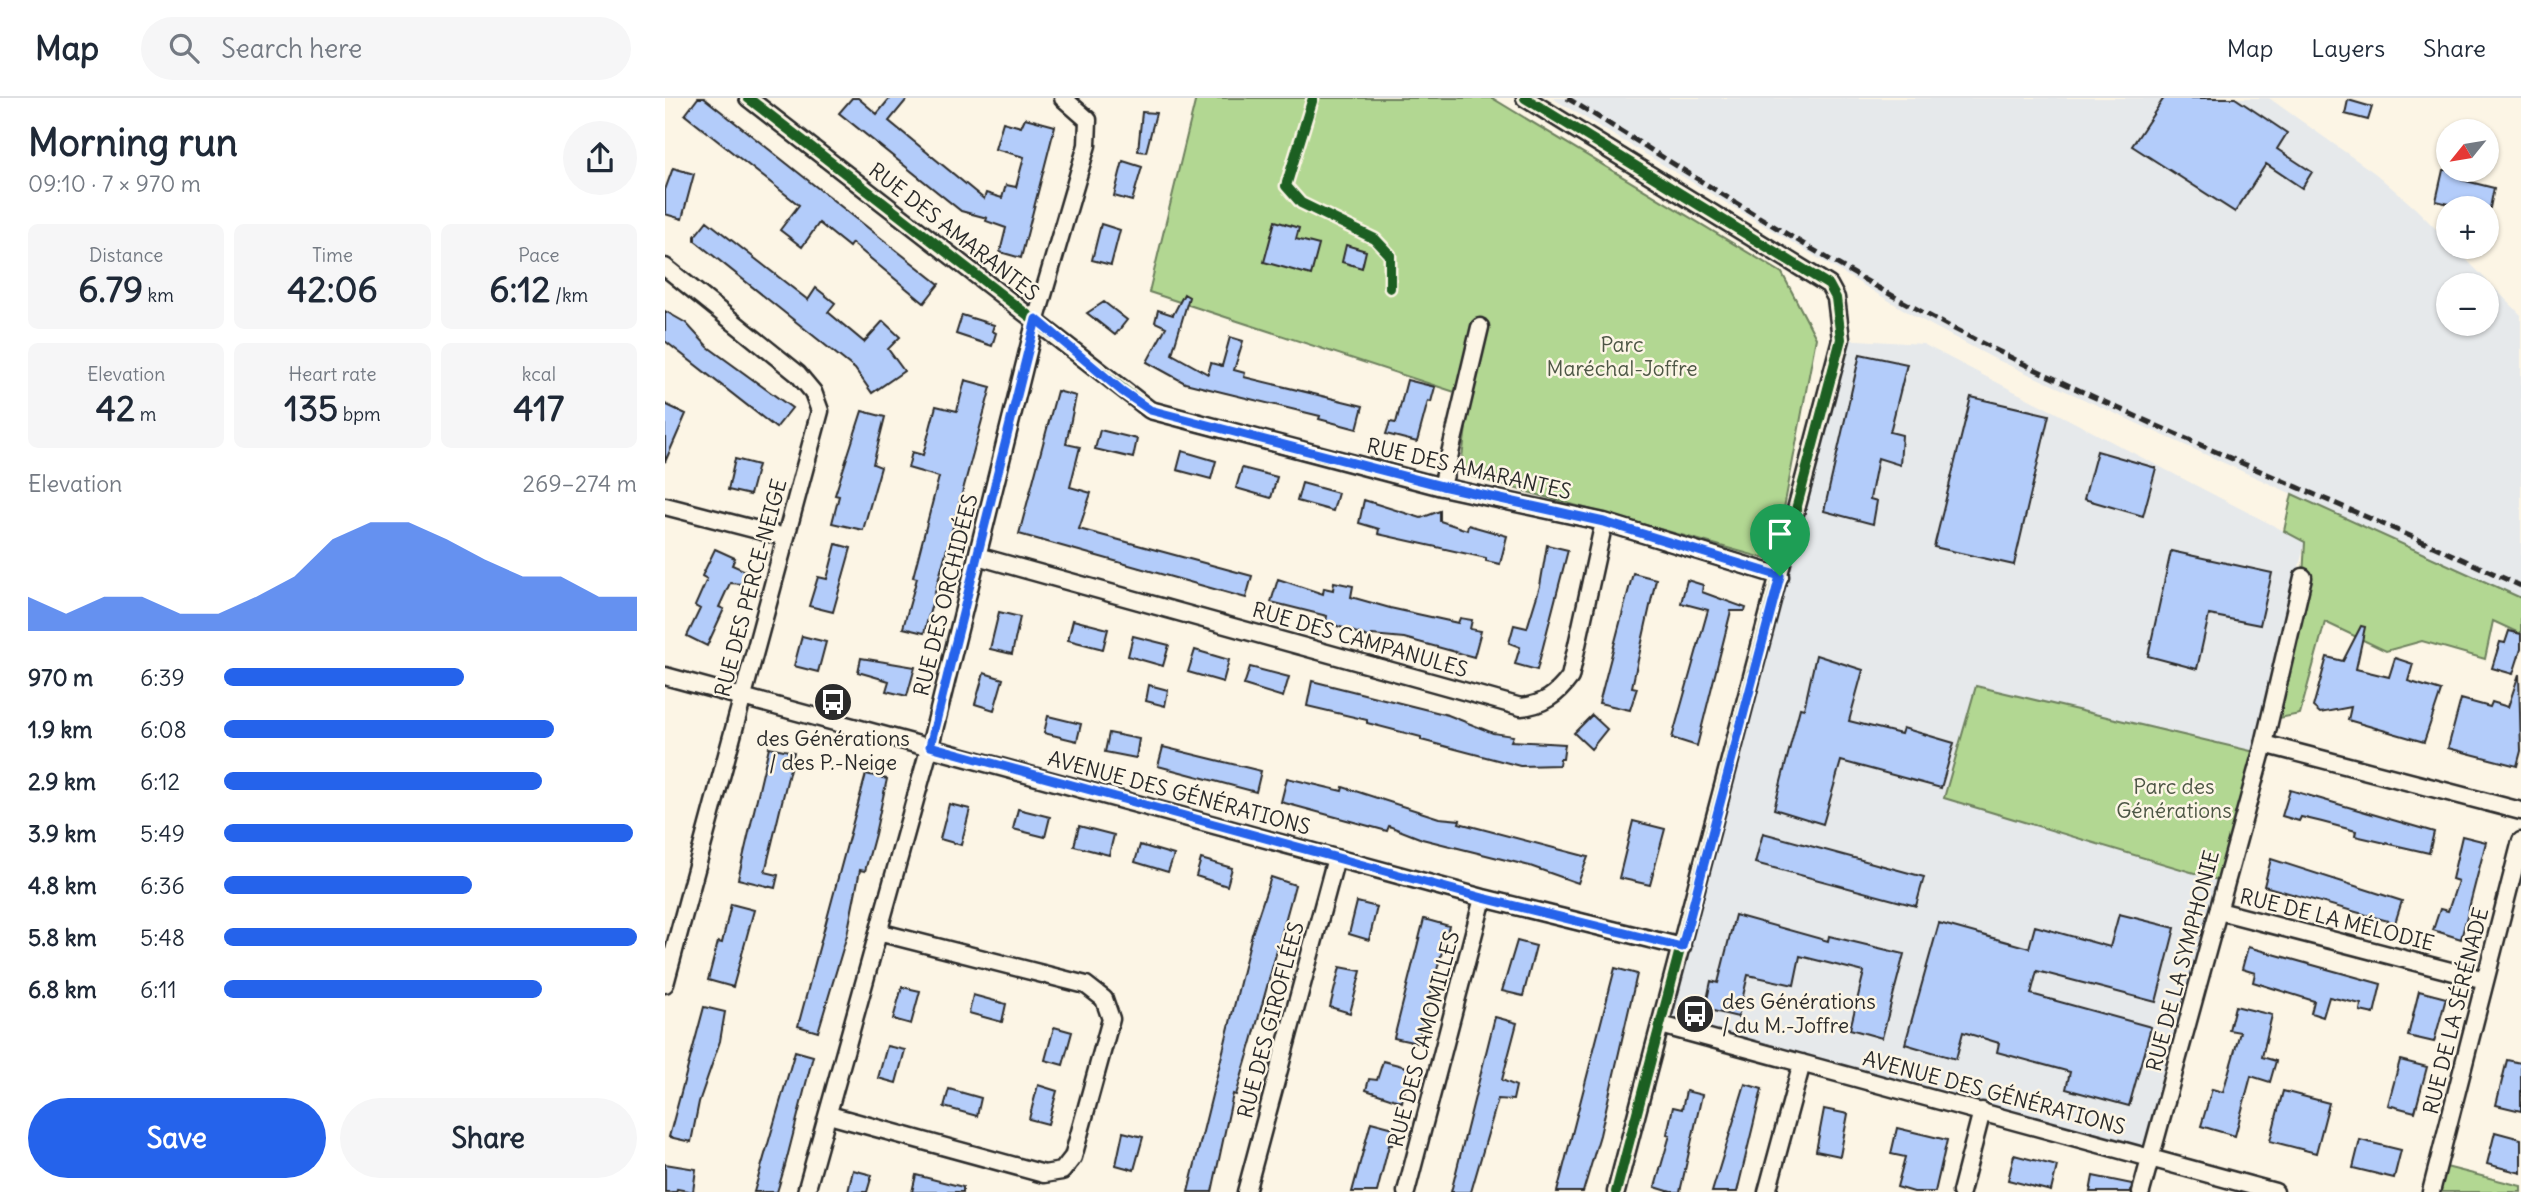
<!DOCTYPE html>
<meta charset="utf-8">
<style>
body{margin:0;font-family:Delius,sans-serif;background:#f6f6f7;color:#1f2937;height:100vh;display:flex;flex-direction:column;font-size:26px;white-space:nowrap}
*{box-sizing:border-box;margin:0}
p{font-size:23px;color:#747a83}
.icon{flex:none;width:38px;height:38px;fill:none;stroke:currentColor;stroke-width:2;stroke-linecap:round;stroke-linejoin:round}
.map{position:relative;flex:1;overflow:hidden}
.sheet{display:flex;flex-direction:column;background:#fff;width:665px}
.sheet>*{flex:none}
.needle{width:46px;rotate:240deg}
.fabs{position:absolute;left:1771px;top:21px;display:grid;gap:14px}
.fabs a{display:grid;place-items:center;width:63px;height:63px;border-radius:50%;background:#fff;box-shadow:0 2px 5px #0004;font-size:35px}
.pin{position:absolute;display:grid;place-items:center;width:60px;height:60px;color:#fff;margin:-72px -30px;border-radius:50% 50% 50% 0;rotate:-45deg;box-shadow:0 0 7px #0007}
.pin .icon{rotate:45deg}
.round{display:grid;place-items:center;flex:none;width:74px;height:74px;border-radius:37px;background:#f6f6f7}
.summary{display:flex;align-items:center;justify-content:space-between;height:119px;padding:0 28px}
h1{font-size:38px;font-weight:700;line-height:52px}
.metrics{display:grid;grid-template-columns:repeat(3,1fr);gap:10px;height:119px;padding:7px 28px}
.metrics div{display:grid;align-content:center;border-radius:10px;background:#f6f6f7;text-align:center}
.metrics b{font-size:35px;font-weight:700}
.metrics small{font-size:19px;font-weight:400}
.metrics p{font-size:19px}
.chart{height:196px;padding:14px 28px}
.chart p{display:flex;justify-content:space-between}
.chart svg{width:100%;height:126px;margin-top:7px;fill:#2563eb;opacity:.7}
.action{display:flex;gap:14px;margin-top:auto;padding:14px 28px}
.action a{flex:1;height:80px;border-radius:42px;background:#2563eb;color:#fff;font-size:28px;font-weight:700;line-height:80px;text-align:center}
.action a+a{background:#f6f6f7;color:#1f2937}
ul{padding:0 28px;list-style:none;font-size:23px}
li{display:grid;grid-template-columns:112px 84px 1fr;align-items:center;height:52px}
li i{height:18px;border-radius:9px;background:#2563eb}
header{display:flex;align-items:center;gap:42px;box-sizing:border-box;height:98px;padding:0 35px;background:#fff;border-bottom:2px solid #e0e1e3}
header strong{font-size:33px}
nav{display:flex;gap:38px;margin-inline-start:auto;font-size:24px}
.search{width:490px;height:63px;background:#f6f6f7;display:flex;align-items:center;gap:18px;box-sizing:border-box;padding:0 24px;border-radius:38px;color:#747a83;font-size:26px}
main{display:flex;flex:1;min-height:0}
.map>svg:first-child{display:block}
.built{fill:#e6e9eb;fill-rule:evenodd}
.green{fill:#b2d792;stroke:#6e815e;stroke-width:2}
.building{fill:#b3ccfa;stroke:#2b2b2b;stroke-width:2}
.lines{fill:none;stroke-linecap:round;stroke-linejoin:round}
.minor-casing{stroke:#2b2b2b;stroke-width:21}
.minor{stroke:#fcf5e5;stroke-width:16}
.rail{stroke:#2b2b2b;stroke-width:5;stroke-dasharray:10 5;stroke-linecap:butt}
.cycleway-casing{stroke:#fcf5e5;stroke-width:15}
.cycleway{stroke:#1b5e20;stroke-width:10}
.route-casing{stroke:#fff;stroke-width:14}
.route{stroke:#2563eb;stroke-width:9}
.labels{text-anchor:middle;stroke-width:5;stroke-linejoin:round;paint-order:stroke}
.street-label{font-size:21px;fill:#2b2b2b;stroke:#fcf5e5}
.park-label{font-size:21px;fill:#4d5645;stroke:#fcf5e5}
.poi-label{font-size:21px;fill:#2b2b2b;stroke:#fcf5e5}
</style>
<header>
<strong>Map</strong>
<div class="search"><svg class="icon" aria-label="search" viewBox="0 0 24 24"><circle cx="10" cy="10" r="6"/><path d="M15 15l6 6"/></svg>Search here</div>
<nav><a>Map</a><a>Layers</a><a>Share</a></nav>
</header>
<main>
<section class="sheet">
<div class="summary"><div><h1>Morning run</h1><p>09:10 · 7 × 970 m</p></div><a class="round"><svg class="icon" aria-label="share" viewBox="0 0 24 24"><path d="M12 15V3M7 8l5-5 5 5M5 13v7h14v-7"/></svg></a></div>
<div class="metrics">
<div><p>Distance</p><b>6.79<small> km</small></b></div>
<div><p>Time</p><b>42:06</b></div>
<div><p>Pace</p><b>6:12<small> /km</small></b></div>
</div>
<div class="metrics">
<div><p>Elevation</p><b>42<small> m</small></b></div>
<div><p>Heart rate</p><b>135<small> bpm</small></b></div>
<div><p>kcal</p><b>417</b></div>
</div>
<div class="chart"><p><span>Elevation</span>269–274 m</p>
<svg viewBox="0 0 160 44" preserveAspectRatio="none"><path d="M0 44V32L10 38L20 32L30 32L40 38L50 38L60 32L70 25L80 12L90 6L100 6L110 12L120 19L130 25L140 25L150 32L160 32V44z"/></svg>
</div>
<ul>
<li><b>970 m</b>6:39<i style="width:58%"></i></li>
<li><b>1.9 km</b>6:08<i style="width:80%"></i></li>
<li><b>2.9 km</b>6:12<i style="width:77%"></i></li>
<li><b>3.9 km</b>5:49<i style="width:99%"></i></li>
<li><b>4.8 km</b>6:36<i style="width:60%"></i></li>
<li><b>5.8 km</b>5:48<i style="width:100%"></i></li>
<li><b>6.8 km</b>6:11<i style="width:77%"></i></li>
</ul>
<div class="action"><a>Save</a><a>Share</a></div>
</section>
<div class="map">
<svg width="1856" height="1094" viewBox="0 0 1856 1094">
<rect width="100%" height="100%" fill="#fcf5e5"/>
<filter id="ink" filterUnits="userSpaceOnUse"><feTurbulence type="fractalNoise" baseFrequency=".0143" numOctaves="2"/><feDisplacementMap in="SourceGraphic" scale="14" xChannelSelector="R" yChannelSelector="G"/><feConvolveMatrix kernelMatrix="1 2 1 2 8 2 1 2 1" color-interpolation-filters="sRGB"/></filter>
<g filter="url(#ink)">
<!-- built -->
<path class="built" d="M887,0H1604L1711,76L1751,111L1783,143V149H1789L1856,217V500L1326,259L1251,219ZM1783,187H1822V226H1783Z
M1176,241L1258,246L1640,444L1590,654L1485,1059L996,927Z"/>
<!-- green -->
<path class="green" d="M531,0H827L1117,175L1151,240L1109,463L795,375L805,299L484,194Z
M1627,396L1856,500V536L1828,523L1820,561L1757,543L1721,553L1660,524L1635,616L1604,622L1638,479L1640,444L1619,433Z
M1311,588L1590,654L1556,783L1279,700Z
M1773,1067L1856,1088V1094H1766Z"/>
<!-- building -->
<path class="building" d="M33,0H39L274,186L259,205L187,145L184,149L154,125L137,149L115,132L134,107L20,17Z
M187,0H193L212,16L225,0H243L224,23L319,101L321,95L337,100L341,87L351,89L359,59L330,51L338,24L356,29L360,20L390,28L356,160L335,154L341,130L321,123L322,120L296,113L174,15Z
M1499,0H1570L1622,35L1612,51L1647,74L1637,90L1601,66L1570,114L1467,48Z
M1683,2L1707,9L1703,22L1680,16Z
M477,14L491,15L481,54L473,53Z
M458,63L477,69L467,103L449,98Z
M8,70L29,76L17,121L0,116V92Z
M1778,72H1800L1797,82L1829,90L1825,110H1802L1771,103Z
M42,123L143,202L151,190L170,205L163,214L199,244L218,223L235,239L223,251L239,273L207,295L190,271L30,143V138Z
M610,123L634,130L631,141L654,147L646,177L599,164Z
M436,126L455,132L446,167L427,162Z
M681,147L701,153L697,170L677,164Z
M519,196L524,199L507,256L543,276L546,265L557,268L565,239L578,243L569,272L580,275L579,279L698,308L692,331L654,321L655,318L520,285L482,264L501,229L490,224L493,212L508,217Z
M439,204L462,222L450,237L422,215Z
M0,213L21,225L43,249L127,310L111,330L0,243Z
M297,217L329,227L327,233L331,235L327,248L291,236Z
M1195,256L1242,266L1225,334L1237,337L1235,367L1213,360L1205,401L1212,403L1208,426L1159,413Z
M300,282L326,289L259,535L238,530L252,480L248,479L274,379L243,370L247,354L258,357L271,308L292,313Z
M742,282L770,289L766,304L763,303L752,344L721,336L725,324L731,325Z
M392,293L411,298L401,346L415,349L405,389L426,395L414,431L587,478L581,500L354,436Z
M1306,299L1384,317L1349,467L1269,449Z
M0,306L21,316L0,364Z
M197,313L220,319L208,366L216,369L198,432L167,425L174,398L170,397Z
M435,332L472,341L468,360L430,351Z
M517,353L551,363L546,381L512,372Z
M1432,353L1491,370L1478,418L1419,401Z
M70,361L93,367L85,397L63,392Z
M577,370L612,379L606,400L571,390Z
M637,385L673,395L668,413L632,403Z
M699,402L756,420L775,413V423L802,432L803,427L842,438L835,466L821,463V460L713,436L714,431L694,425Z
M171,446L186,450L168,514L144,508L153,479L162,481Z
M882,447L903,452L872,572L850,566L855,549L844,545L849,527L862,530L875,488Z
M50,451L70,460L67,467L81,473L77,486L65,485L54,509L59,511L42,548L22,538L35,511L30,508L42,481L37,478Z
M1506,453L1607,475L1595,527L1544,517L1532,571L1483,558Z
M968,475L991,481L967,589L972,590L965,612L934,605Z
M613,481L658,496L659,490L668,492L669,484L688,488L686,499L725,510L793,525L795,520L807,522L805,531L816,533L809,559L739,540L707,537L706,540L661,524L662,518L606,504Z
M1022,482L1038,487L1037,494L1081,510L1080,513H1066L1032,648L1007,640L1043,512L1016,505Z
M334,514L355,519L347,556L325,551Z
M408,522L443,531L438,551L403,542Z
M1696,528L1700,529L1691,571L1724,579L1730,560L1748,566L1743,583L1776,593L1759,644L1683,622L1686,609L1655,615L1648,609L1662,559L1678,563Z
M1844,533L1856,536V551L1848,576L1827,570L1835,544L1840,545Z
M137,538L161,544L153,574L129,568Z
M468,538L504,547L498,568L463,558Z
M530,552L564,562L558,584L523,574Z
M1151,557L1198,572L1184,623L1236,636L1238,630L1289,645L1276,690L1176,663L1158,726L1109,711L1135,610L1139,611Z
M196,560L250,569L242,598L221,593L224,583L193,574Z
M585,569L624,579L618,599L579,587Z
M319,575L338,581L329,612L310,606Z
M1854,576L1856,653L1852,668L1783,650L1796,601L1825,609L1827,604L1843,609Z
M647,583L783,617L828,635L848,638L846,643L900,646L898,661H895L894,667L855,668L756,642V639L702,625V622L642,608Z
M484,587L503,592L500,608L481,603Z
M927,617L942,631L926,651L909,635Z
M383,618L416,626L412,643L379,635Z
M444,635L474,641L471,660L440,654Z
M104,649L129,654L100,774L113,777L110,790L73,781Z
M498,649L596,673L591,694L493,668Z
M201,676L222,681L210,736L200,773L195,772L182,837L153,934L133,928Z
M622,680L677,693L678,689L774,720L795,722L794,725L923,759L913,785L865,768L757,741L724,728L722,733L616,704Z
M1625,692L1769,734L1764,755L1690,738L1691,733L1657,724L1636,719L1634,723L1617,718Z
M284,706L305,711L296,747L275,741Z
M353,711L385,719L380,739L348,731Z
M968,723L1000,731L985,787L954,780Z
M414,728L449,737L444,757L409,748Z
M1098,735L1259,779L1251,808L1090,765Z
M1797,738L1821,744L1796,841L1768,832L1775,811L1783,813L1793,783L1787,781Z
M475,747L509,757L503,774L470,764Z
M536,761L567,770L562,788L531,778Z
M1606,761L1737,803L1730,825L1599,788Z
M606,779L630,787L587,943L571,997L568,996L547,1094H523L587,836Z
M692,804L712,809L704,842L684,836Z
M66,806L89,812L68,889L43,882L53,844L57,845Z
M1454,816L1510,830L1491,904L1372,873L1366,896L1486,929L1464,1008L1401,991L1405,974L1332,954L1334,945L1298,934L1291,961L1240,946L1274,825L1364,850L1370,828L1445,849Z
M1070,817L1163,843L1164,838L1239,856L1217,940L1185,931L1199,874L1135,858L1129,887L1083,877L1073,919L1040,911L1046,883L1053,885Z
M759,821L784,828L752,945L729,940Z
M852,843L871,848L858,898L837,893Z
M1583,849L1716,886L1709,916L1695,913L1696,906L1664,899L1658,919L1646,915L1649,903L1588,884L1590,875L1577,871Z
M675,869L696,873L685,915L665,909Z
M950,870L972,876L935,1037L918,1094H892Z
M237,889L255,893L246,926L228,921Z
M1754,893L1781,900L1769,944L1743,938Z
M308,897L341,906L337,924L304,915Z
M1570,908L1607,917L1597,959L1611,963L1605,984L1586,978L1570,1038L1536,1028L1547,991L1558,994L1575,934L1564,932Z
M39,909L60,914L55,943L34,1004L26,1044L4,1039Z
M830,919L852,925L837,982L851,988L848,1002L833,1001L806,1094H786Z
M389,929L407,934L398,967L380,962Z
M222,948L240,952L231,985L213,980Z
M130,953L148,958L120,1068L112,1094H89Z
M1735,962L1762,969L1750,1014L1723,1007Z
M1842,962L1856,965V1013L1831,1007Z
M718,963L745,970L737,1004L701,992L704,981L712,982Z
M1080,986L1097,991L1072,1094H1047Z
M373,987L392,993L383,1026L364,1021Z
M284,991L316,1000L312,1018L279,1009Z
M1021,993L1037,997L1015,1094H1006L990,1089L1005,1037L1002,1036L1008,1009L1017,1011Z
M1618,993L1664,1005L1651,1055L1605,1043Z
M1159,1011L1183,1016L1175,1058L1151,1053Z
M706,1024L729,1030L727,1047H724L712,1094H687Z
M1232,1030L1282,1042L1270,1094H1249L1232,1089L1240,1059L1226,1056Z
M458,1034L478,1039L469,1072L451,1067Z
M1830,1034L1856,1041V1075L1822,1066Z
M1695,1042L1736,1052L1729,1080L1688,1070Z
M1349,1057L1392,1068L1386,1093L1343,1082Z
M0,1066L31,1071L28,1094L12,1091L11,1094H0Z
M188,1072L207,1077L202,1094H183Z
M251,1077L298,1089V1094H247Z
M1428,1078L1467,1086L1466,1094H1425Z"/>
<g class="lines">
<defs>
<path id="minor" d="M83,0L485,312L777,389L939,424L1115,478
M860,0L1164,187L1171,200L1176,241L951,1094
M0,169L133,276L148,294L155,313L0,886
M777,389L815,229
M0,408L120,439
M312,458L856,609C878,607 892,597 905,579L939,424
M0,578L818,800L1017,849
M1599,646L1856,713
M1554,813L1820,882
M996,927L1610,1094
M164,1017L379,1076L397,1073L408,1059L446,921L439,901L421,887L213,834
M141,1094L265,648L371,221L422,47L423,22L398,0
M581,1094L671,760
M741,1094L818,800
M1102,1094L1137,965
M1296,1094L1317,1013
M1476,1094L1599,646L1638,479
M1766,1094L1856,743"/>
</defs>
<!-- minor casing -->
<use href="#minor" class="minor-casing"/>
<!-- minor -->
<use href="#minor" class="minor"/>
<!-- rail -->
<path class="rail" d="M902,0C1035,81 1167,169 1305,239C1485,331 1673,403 1856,488"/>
<defs>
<path id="cycleway" d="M83,0L485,312L777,389L939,424L1115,478
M648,0L621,88L636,105L710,141L725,157V190
M860,0L1164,187L1171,200L1176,241L951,1094"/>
</defs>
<!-- cycleway casing -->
<use href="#cycleway" class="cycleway-casing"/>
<!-- cycleway -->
<use href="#cycleway" class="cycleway"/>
</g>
</g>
<g class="lines" filter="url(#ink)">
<defs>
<path id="route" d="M371,221L457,293L485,312L777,388L939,424L1115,478L1017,849L818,800L265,648Z"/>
</defs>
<!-- route casing -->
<use href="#route" class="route-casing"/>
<!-- route -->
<use href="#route" class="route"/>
</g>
<!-- icons -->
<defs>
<symbol id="bus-disc" viewBox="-11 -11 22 22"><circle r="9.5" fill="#2b2b2b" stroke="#fcf5e5"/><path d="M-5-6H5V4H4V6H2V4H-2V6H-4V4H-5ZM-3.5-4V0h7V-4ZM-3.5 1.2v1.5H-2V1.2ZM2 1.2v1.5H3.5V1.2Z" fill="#fff"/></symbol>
</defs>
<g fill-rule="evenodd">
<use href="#bus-disc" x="146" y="582" width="44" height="44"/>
<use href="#bus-disc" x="1008" y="894" width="44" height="44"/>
</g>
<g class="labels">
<!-- street labels -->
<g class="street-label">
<text transform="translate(289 134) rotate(38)" y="7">RUE DES AMARANTES</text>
<text transform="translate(804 371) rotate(13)" y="7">RUE DES AMARANTES</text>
<text transform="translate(86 490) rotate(-75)" y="7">RUE DES PERCE-NEIGE</text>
<text transform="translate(281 497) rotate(-76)" y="7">RUE DES ORCHIDÉES</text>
<text transform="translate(695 542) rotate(16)" y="7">RUE DES CAMPANULES</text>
<text transform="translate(514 695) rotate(15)" y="7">AVENUE DES GÉNÉRATIONS</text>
<text transform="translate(1672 822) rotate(14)" y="7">RUE DE LA MÉLODIE</text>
<text transform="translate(1518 863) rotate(-75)" y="7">RUE DE LA SYMPHONIE</text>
<text transform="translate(1791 913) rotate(-76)" y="7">RUE DE LA SÉRÉNADE</text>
<text transform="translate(606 922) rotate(-75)" y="7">RUE DES GIROFLÉES</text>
<text transform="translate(759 941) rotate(-75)" y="7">RUE DES CAMOMILLES</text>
<text transform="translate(1329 995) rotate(15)" y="7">AVENUE DES GÉNÉRATIONS</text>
</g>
<!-- park labels -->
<g class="park-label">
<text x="957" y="254">Parc<tspan x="957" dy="24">Maréchal-Joffre</tspan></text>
<text x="1509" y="696">Parc des<tspan x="1509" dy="24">Générations</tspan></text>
</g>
<!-- poi labels -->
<g class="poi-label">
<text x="168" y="648">des Générations<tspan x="168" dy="24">/ des P.-Neige</tspan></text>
<text x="1057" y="911" text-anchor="start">des Générations<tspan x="1057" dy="24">/ du M.-Joffre</tspan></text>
</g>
</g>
</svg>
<div class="fabs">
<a><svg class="needle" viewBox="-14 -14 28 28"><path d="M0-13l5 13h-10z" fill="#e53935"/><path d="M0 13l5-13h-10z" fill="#747a83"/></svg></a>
<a>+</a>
<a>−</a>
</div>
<div class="pin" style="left:1115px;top:478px;background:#1e9e55"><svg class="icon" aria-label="arrive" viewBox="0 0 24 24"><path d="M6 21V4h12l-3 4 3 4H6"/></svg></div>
</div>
</main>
